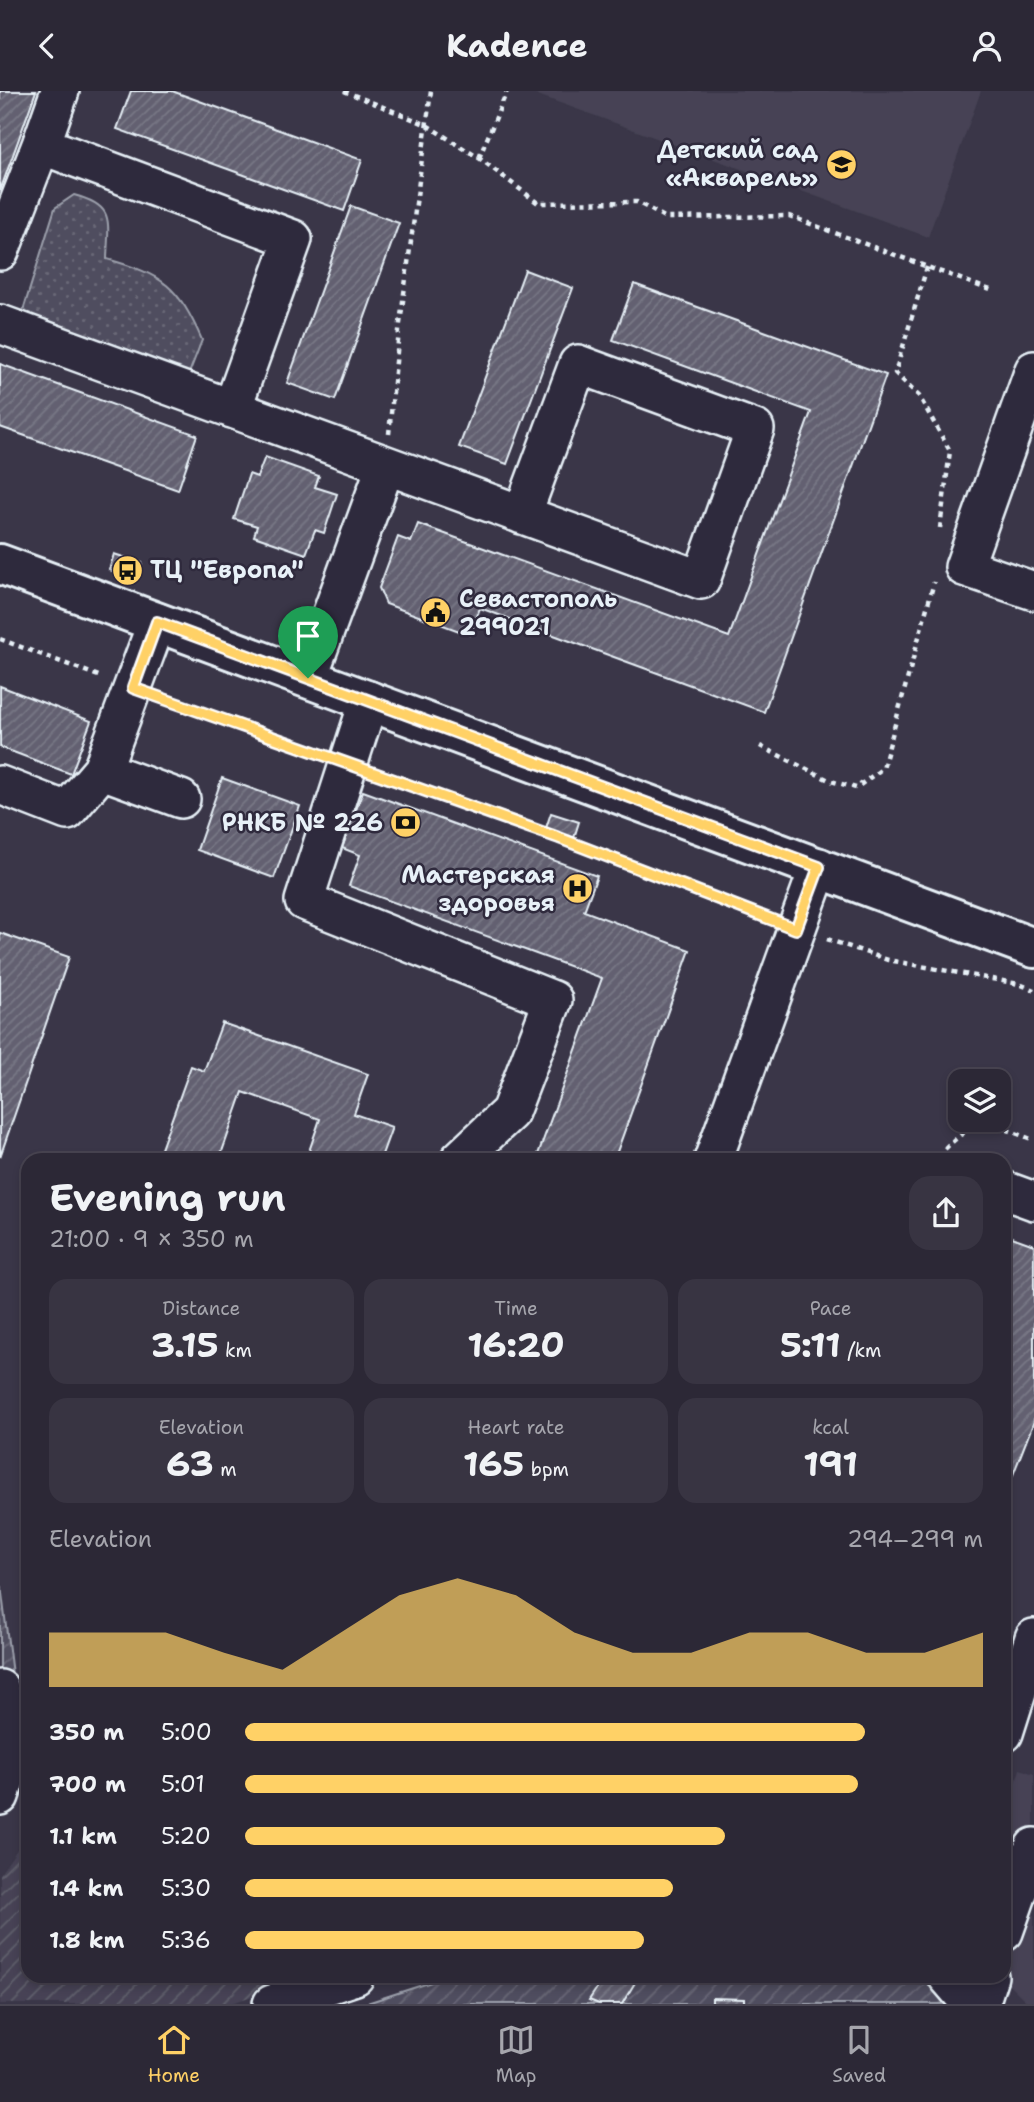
<!DOCTYPE html>
<meta charset="utf-8">
<style>
body{margin:0;font-family:"Shantell Sans",sans-serif;background:#383442;color:#f1f3f6;height:100vh;display:flex;flex-direction:column;font-size:26px;white-space:nowrap}
*{box-sizing:border-box;margin:0}
p{font-size:23px;color:#a6a6ad}
.icon{flex:none;width:38px;height:38px;fill:none;stroke:currentColor;stroke-width:2;stroke-linecap:round;stroke-linejoin:round}
.map{position:relative;flex:1;overflow:hidden}
.side{position:absolute;left:21px;top:1062px;width:990px;height:830px;display:flex;flex-direction:column;background:#2c2836;border-radius:21px;box-shadow:0 4px 10px #0003,0 0 0 2px #484451}
.side>*{flex:none}
.buttons{position:absolute;left:948px;top:978px;display:grid;gap:14px}
.buttons a{display:grid;place-items:center;width:63px;height:63px;border-radius:14px;background:#2c2836;box-shadow:0 4px 10px #0003,0 0 0 2px #484451;font-size:35px}
.pin{position:absolute;display:grid;place-items:center;width:60px;height:60px;color:#fff;margin:-72px -30px;border-radius:50% 50% 50% 0;rotate:-45deg;box-shadow:0 0 7px #0007}
.pin .icon{rotate:45deg}
.round{display:grid;place-items:center;flex:none;width:74px;height:74px;border-radius:21px;background:#383442}
.headline{display:flex;align-items:center;justify-content:space-between;height:119px;padding:0 28px}
h1{font-size:38px;font-weight:700;line-height:52px}
.stats{display:grid;grid-template-columns:repeat(3,1fr);gap:10px;height:119px;padding:7px 28px}
.stats div{display:grid;align-content:center;border-radius:18px;background:#383442;text-align:center}
.stats b{font-size:35px;font-weight:700}
.stats small{font-size:19px;font-weight:400}
.stats p{font-size:19px}
.chart{height:196px;padding:14px 28px}
.chart p{display:flex;justify-content:space-between}
.chart svg{width:100%;height:126px;margin-top:7px;fill:#ffd166;opacity:.7}
ul{padding:0 28px;list-style:none;font-size:23px}
li{display:grid;grid-template-columns:112px 84px 1fr;align-items:center;height:52px}
li i{height:18px;border-radius:9px;background:#ffd166}
header{display:flex;justify-content:space-between;align-items:center;height:91px;padding:0 28px;background:#2c2836;font-size:32px;font-weight:700}
.tabs{display:flex;justify-content:space-around;align-items:center;height:98px;border-top:2px solid #484451;background:#2c2836;font-size:19px;color:#a6a6ad}
.tabs a{display:grid;justify-items:center;gap:4px}
.tabs .active{color:#ffd166}
.map>svg:first-child{display:block}
.built{fill:#464354}
.industrial{fill:url(#industrial-furrows)}
.park{fill:url(#park-dots);stroke:#9ca0ac;stroke-width:2}
.garden{fill:url(#garden-furrows);stroke:#9ca0ac;stroke-width:2}
.building{fill:url(#building-hatch);stroke:#e8f1f8;stroke-width:2}
.lines{fill:none;stroke-linecap:round;stroke-linejoin:round}
.minor-casing{stroke:#e8f1f8;stroke-width:42}
.major-casing{stroke:#e8f1f8;stroke-width:44}
.path{stroke:#e8f1f8;stroke-width:4.5;stroke-dasharray:5 5;stroke-linecap:butt}
.minor{stroke:#2f2a3d;stroke-width:37}
.major{stroke:#2f2a3d;stroke-width:38}
.route-casing{stroke:#fff;stroke-width:14}
.route{stroke:#ffd166;stroke-width:9}
.labels{text-anchor:middle;stroke-width:5;stroke-linejoin:round;paint-order:stroke}
.poi-label{font-size:24px;font-weight:bold;fill:#e8f1f8;stroke:#2f2a3d;text-anchor:end}
</style>
<header><svg class="icon" aria-label="back" viewBox="0 0 24 24"><path d="M15 5l-7 7 7 7"/></svg>Kadence<svg class="icon" aria-label="person" viewBox="0 0 24 24"><circle cx="12" cy="8" r="4"/><path d="M4 21q1-7 8-7t8 7"/></svg></header>
<div class="map">
<svg width="1034" height="1913" viewBox="0 0 1034 1913">
<defs>
<pattern id="industrial-furrows" width="10" height="10" patternUnits="userSpaceOnUse" patternTransform="scale(1.75)"><rect width="10" height="10" fill="#464354"/><path d="M-1 1l2-2M0 10L10 0M9 11l2-2" fill="none" stroke="#615f6d"/></pattern>
<pattern id="park-dots" width="8" height="8" patternUnits="userSpaceOnUse" patternTransform="scale(1.75)"><rect width="8" height="8" fill="#504e5f"/><path d="M2 2h.1M6 6h.1" fill="none" stroke="#696877" stroke-width="1.8" stroke-linecap="round"/></pattern>
<pattern id="garden-furrows" width="10" height="10" patternUnits="userSpaceOnUse" patternTransform="scale(1.75)"><rect width="10" height="10" fill="#504e5f"/><path d="M-1 1l2-2M0 10L10 0M9 11l2-2" fill="none" stroke="#696877"/></pattern>
<pattern id="building-hatch" width="6" height="6" patternUnits="userSpaceOnUse" patternTransform="scale(1.75)"><rect width="6" height="6" fill="#636171"/><path d="M-1 1l2-2M0 6l6-6M5 7l2-2" fill="none" stroke="#797886"/></pattern>
</defs>
<rect width="100%" height="100%" fill="#3a3648"/>
<filter id="ink" filterUnits="userSpaceOnUse"><feTurbulence type="fractalNoise" baseFrequency=".0143" numOctaves="2"/><feDisplacementMap in="SourceGraphic" scale="14" xChannelSelector="R" yChannelSelector="G"/><feConvolveMatrix kernelMatrix="1 2 1 2 8 2 1 2 1" color-interpolation-filters="sRGB"/></filter>
<g filter="url(#ink)">
<!-- built -->
<path class="built" d="M527,0H981L928,146Z
M1020,1678L1034,1683V1913H1029L1001,1885H1004L1005,1729Z"/>
<!-- industrial -->
<path class="industrial" d="M28,1743V1885H313L228,1913H0V1783Z"/>
<!-- park -->
<path class="park" d="M74,104C116,115 108,130 107,168C164,184 178,195 202,249L188,285L22,223L55,117Z"/>
<!-- garden -->
<path class="garden" d="M0,1486L17,1624L0,1683Z
M450,1885H895L931,1888L960,1913H364Z"/>
<!-- building -->
<path class="building" d="M0,0H36L0,100Z
M131,0H172L362,69L344,120L117,38Z
M351,115L399,132L335,309L287,292Z
M525,179L573,197L507,373L459,356Z
M634,193L886,284L764,621L480,517L470,544L386,513L379,497L398,446L411,451L418,433L729,546L811,321L613,249Z
M0,273L197,344L178,399L0,336Z
M265,366L319,385L315,396L337,403L324,442L315,439L306,463L254,445L257,435L234,428L249,383L257,386Z
M114,463L142,472L137,488L109,479Z
M0,595L91,630L71,683L0,656Z
M222,687L300,715L274,787L197,759Z
M363,700L597,785L584,820L690,859L614,1069H536L602,887L349,795L360,764L342,757Z
M551,722L579,731L574,747L546,737Z
M0,842L69,866L0,1066Z
M222,932L368,983L354,1023L392,1036L380,1069H306L320,1028L243,1001L219,1069H157L191,975L204,980Z
M1004,1143L1034,1154V1330L1004,1407Z
M605,1885H639L622,1913H599L589,1909Z
M712,1907L744,1908V1913H712Z"/>
<g class="lines">
<defs>
<path id="minor" d="M41,54L60,0
M0,160L41,54L293,148L232,318
M0,233L386,374
M1034,279L964,476L1034,500
M157,531L102,679L181,708
M308,587L386,374L701,489L755,338L578,273L522,424
M369,609L304,810L553,909L510,1021L459,1069
M0,694L67,720L102,679
M713,1069L819,776
M1004,1099L1034,1110
M0,1598L14,1663L0,1705
M1004,1642L1034,1547
M1004,1841L1034,1756
M947,1885L971,1913
M272,1913L355,1885
M980,1913L989,1885"/>
<path id="major" d="M0,473L1034,857"/>
</defs>
<!-- minor casing -->
<use href="#minor" class="minor-casing"/>
<!-- major casing -->
<use href="#major" class="major-casing"/>
<!-- path -->
<path class="path" d="M344,0L425,33L479,67L538,112L637,111L666,127L789,125L993,200
M479,67L507,0
M927,176L895,282L919,305L950,360L940,437
M389,343L399,240L431,0
M0,548L101,586
M162,608L318,664
M760,655L831,690L856,697L883,677L934,491
M379,685L559,747L765,827
M827,848L888,869L1019,893L1034,899
M945,1058C981,1022 990,1033 1034,1049"/>
<!-- minor -->
<use href="#minor" class="minor"/>
<!-- major -->
<use href="#major" class="major"/>
</g>
</g>
<g class="lines" filter="url(#ink)">
<defs>
<path id="route" d="M157,531L819,776L796,838L559,747L133,597Z"/>
</defs>
<!-- route casing -->
<use href="#route" class="route-casing"/>
<!-- route -->
<use href="#route" class="route"/>
</g>
<!-- icons -->
<defs>
<symbol id="school-disc" viewBox="-11 -11 22 22"><circle r="9.5" fill="#ffd166" stroke="#2f2a3d"/><path d="M0-5L7-2L0 1L-7-2ZM-4 1L0 2.5L4 1V4Q0 6-4 4Z" fill="#111"/></symbol>
<symbol id="bus-disc" viewBox="-11 -11 22 22"><circle r="9.5" fill="#ffd166" stroke="#2f2a3d"/><path d="M-5-6H5V4H4V6H2V4H-2V6H-4V4H-5ZM-3.5-4V0h7V-4ZM-3.5 1.2v1.5H-2V1.2ZM2 1.2v1.5H3.5V1.2Z" fill="#111"/></symbol>
<symbol id="civic-disc" viewBox="-11 -11 22 22"><circle r="9.5" fill="#ffd166" stroke="#2f2a3d"/><path d="M-.6-6.5H3V-4.5H.6V-3L4-1V1h2V6H-6V1h2V-1L-.6-3ZM-1.2 2.5V6h2.4V2.5Z" fill="#111"/></symbol>
<symbol id="bank-disc" viewBox="-11 -11 22 22"><circle r="9.5" fill="#ffd166" stroke="#2f2a3d"/><path d="M-6-4H6V4H-6ZM0-2.3a2.3 2.3 0 1 0 0 4.6a2.3 2.3 0 1 0 0-4.6Z" fill="#111"/></symbol>
<symbol id="hospital-disc" viewBox="-11 -11 22 22"><circle r="9.5" fill="#ffd166" stroke="#2f2a3d"/><path d="M-5-5h3v3.5h4V-5h3V5h-3V1.5h-4V5h-3Z" fill="#111"/></symbol>
</defs>
<g fill-rule="evenodd">
<use href="#school-disc" x="824" y="56" width="35" height="35"/>
<use href="#bus-disc" x="110" y="462" width="35" height="35"/>
<use href="#civic-disc" x="418" y="504" width="35" height="35"/>
<use href="#bank-disc" x="388" y="714" width="35" height="35"/>
<use href="#hospital-disc" x="560" y="780" width="35" height="35"/>
</g>
<g class="labels">
<!-- poi labels -->
<g class="poi-label">
<text x="818" y="67">Детский сад<tspan x="818" dy="28">«Акварель»</tspan></text>
<text x="150" y="487" text-anchor="start">ТЦ "Европа"</text>
<text x="459" y="516" text-anchor="start">Севастополь<tspan x="459" dy="28">299021</tspan></text>
<text x="383" y="740">РНКБ № 226</text>
<text x="555" y="792">Мастерская<tspan x="555" dy="28">здоровья</tspan></text>
</g>
</g>
</svg>
<div class="buttons">
<a><svg class="icon" aria-label="layers" viewBox="0 0 24 24"><path d="M12 4l9 5-9 5-9-5zM3 14l9 5 9-5"/></svg></a>
</div>
<div class="pin" style="left:308px;top:587px;background:#1e9e55"><svg class="icon" aria-label="arrive" viewBox="0 0 24 24"><path d="M6 21V4h12l-3 4 3 4H6"/></svg></div>
<section class="side">
<div class="headline"><div><h1>Evening run</h1><p>21:00 · 9 × 350 m</p></div><a class="round"><svg class="icon" aria-label="share" viewBox="0 0 24 24"><path d="M12 15V3M7 8l5-5 5 5M5 13v7h14v-7"/></svg></a></div>
<div class="stats">
<div><p>Distance</p><b>3.15<small> km</small></b></div>
<div><p>Time</p><b>16:20</b></div>
<div><p>Pace</p><b>5:11<small> /km</small></b></div>
</div>
<div class="stats">
<div><p>Elevation</p><b>63<small> m</small></b></div>
<div><p>Heart rate</p><b>165<small> bpm</small></b></div>
<div><p>kcal</p><b>191</b></div>
</div>
<div class="chart"><p><span>Elevation</span>294–299 m</p>
<svg viewBox="0 0 160 44" preserveAspectRatio="none"><path d="M0 44V25L10 25L20 25L30 32L40 38L50 25L60 12L70 6L80 12L90 25L100 32L110 32L120 25L130 25L140 32L150 32L160 25V44z"/></svg>
</div>
<ul>
<li><b>350 m</b>5:00<i style="width:84%"></i></li>
<li><b>700 m</b>5:01<i style="width:83%"></i></li>
<li><b>1.1 km</b>5:20<i style="width:65%"></i></li>
<li><b>1.4 km</b>5:30<i style="width:58%"></i></li>
<li><b>1.8 km</b>5:36<i style="width:54%"></i></li>
</ul>
</section>
</div>
<nav class="tabs">
<a class="active"><svg class="icon" aria-label="home" viewBox="0 0 24 24"><path d="M3 11l9-7 9 7M6 9v11h12V9"/></svg>Home</a>
<a><svg class="icon" aria-label="map" viewBox="0 0 24 24"><path d="M3 6l6-2 6 2 6-2v14l-6 2-6-2-6 2zM9 4v14M15 6v14"/></svg>Map</a>
<a><svg class="icon" aria-label="saved" viewBox="0 0 24 24"><path d="M7 4h10v16l-5-4-5 4z"/></svg>Saved</a>
</nav>
